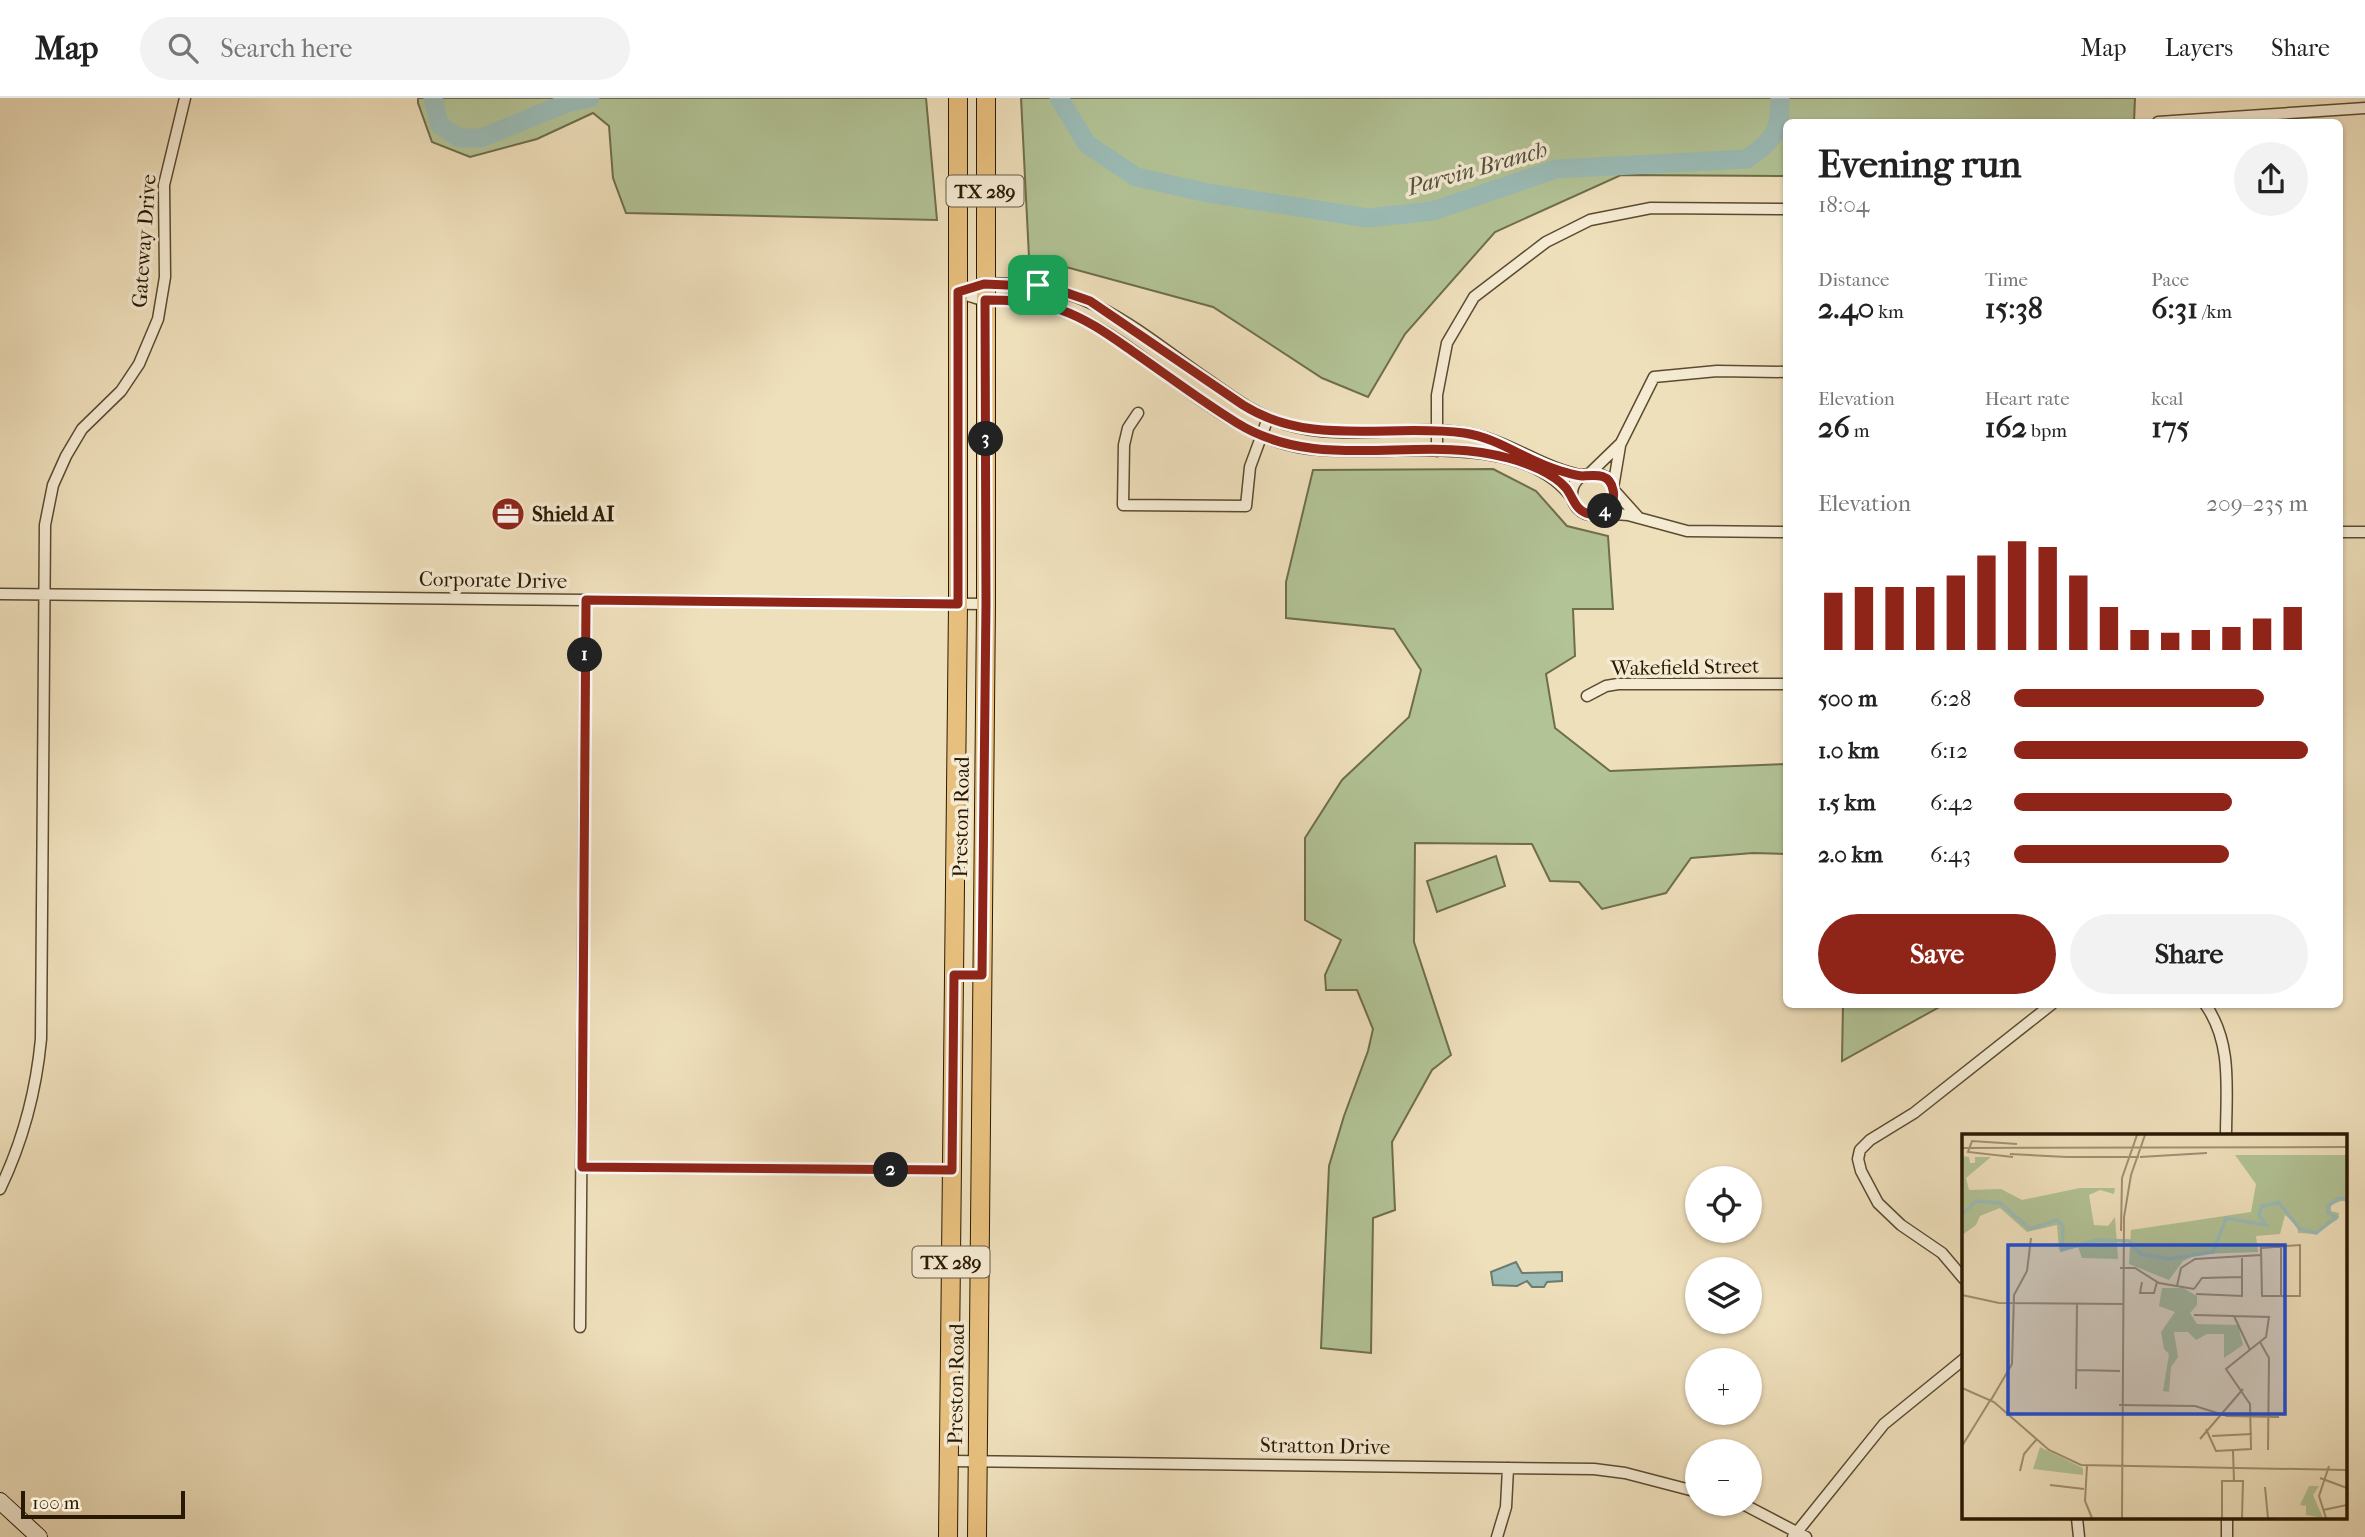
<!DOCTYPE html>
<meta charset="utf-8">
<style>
body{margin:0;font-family:"IM FELL French Canon",serif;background:#f2f2f2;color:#222;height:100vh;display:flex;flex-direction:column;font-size:26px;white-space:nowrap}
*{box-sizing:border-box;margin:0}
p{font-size:23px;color:#767676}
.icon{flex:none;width:38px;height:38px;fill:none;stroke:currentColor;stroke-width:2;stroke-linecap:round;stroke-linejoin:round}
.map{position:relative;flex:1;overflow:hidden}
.drawer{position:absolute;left:1783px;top:21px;width:560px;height:889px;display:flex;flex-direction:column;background:#fff;border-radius:10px;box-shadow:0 2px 5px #0004}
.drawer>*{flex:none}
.fabs{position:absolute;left:1685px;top:1068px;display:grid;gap:14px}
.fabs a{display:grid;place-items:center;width:77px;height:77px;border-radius:50%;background:#fff;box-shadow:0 2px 5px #0004;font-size:35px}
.scale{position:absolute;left:21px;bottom:18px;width:164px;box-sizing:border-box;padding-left:7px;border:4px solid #2a1902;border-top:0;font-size:19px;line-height:24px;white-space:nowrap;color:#2a1902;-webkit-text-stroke:5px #f5ebd3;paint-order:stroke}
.pin{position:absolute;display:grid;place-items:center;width:60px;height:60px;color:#fff;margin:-30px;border-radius:14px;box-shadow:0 4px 10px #0006}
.km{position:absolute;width:35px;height:35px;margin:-18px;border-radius:50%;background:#222;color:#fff;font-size:19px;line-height:35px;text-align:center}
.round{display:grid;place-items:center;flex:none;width:74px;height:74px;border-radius:37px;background:#f2f2f2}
.headline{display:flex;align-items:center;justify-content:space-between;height:119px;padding:0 35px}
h1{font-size:38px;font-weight:700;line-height:52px}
.metrics{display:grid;grid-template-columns:repeat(3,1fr);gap:10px;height:119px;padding:7px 35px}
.metrics div{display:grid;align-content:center}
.metrics b{font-size:30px;font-weight:700}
.metrics small{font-size:19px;font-weight:400}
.metrics p{font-size:19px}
.chart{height:196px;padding:14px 35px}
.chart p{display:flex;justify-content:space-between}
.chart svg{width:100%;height:126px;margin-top:7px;stroke:#8f2418;stroke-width:6}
.button{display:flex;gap:14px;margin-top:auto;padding:14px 35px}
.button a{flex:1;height:80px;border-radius:42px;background:#8f2418;color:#fff;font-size:28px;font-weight:700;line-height:80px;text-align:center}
.button a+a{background:#f2f2f2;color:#222}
ul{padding:0 35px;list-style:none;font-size:23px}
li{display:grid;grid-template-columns:112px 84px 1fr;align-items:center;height:52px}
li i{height:18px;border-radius:9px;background:#8f2418}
header{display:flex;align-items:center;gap:42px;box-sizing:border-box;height:98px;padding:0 35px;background:#fff;border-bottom:2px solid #e0e0e0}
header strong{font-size:33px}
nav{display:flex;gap:38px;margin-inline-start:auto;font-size:24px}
.search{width:490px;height:63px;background:#f2f2f2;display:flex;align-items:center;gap:18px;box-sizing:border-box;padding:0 24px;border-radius:38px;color:#767676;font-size:26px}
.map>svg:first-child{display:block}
.green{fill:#b2c396;stroke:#6e6e4c;stroke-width:2}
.water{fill:#9bbcb7;stroke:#6e7b6f;stroke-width:2}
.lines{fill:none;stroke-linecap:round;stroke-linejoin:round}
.river{stroke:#9bbcb7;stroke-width:19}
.minor-casing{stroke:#5b4b30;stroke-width:13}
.secondary-casing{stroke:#2a1902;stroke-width:18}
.primary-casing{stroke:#2a1902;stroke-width:20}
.minor{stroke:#f5ebd3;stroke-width:10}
.secondary{stroke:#f5ebd3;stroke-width:16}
.primary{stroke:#e8c07e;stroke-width:18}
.route-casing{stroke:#fff;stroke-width:14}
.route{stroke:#8f2418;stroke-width:9}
.labels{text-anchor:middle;stroke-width:7;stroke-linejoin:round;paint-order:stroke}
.shield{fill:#f5ebd3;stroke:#675841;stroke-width:2}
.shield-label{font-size:19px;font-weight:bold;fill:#2a1902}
.street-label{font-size:21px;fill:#2a1902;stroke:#f5ebd3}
.poi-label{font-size:21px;font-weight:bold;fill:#2a1902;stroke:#f5ebd3;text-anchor:start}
.water-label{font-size:23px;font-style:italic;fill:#525241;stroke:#f5ebd3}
.inset-river{fill:none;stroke:#9bbcb7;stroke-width:3.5}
.inset-road{fill:none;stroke:#a09072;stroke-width:2}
.view{fill:#1d4ed8;fill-opacity:0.15;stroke:#1d4ed8;stroke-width:3.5}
.inset-edge{fill:none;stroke:#2a1902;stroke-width:3.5}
</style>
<header>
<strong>Map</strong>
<div class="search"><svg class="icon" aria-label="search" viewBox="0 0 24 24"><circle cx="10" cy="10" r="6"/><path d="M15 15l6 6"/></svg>Search here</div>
<nav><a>Map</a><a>Layers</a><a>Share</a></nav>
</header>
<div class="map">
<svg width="2365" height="1439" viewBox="0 0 2365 1439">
<rect width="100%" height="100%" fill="#efe0bc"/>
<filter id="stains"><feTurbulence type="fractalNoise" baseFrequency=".00286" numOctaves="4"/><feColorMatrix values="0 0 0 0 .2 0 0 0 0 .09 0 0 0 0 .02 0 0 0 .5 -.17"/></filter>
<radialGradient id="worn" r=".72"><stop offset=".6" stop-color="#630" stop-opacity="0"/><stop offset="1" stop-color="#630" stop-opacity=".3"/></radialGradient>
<!-- green -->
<path class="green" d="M418,0H926L937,122L626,115L613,80L609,28L593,15L537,41L470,59L432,44L418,5Z
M1021,0H2135L2134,24H1787V78L1621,77L1495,134L1405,236L1368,299L1322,280L1213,209L1029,159Z
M1493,371L1536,393L1567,428L1608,438L1613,511H1573L1575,558L1546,576L1555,630L1610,673L1787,666V756L1753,755L1691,760L1666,795L1602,811L1579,784L1550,783L1532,746L1415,745L1414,844L1451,957L1432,972L1392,1044L1395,1112L1373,1120L1371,1255L1321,1250L1329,1068L1344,1018L1368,953L1373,931L1357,892H1326L1325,877L1341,842L1305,822V740L1342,682L1409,619L1421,572L1394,531L1286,520V484L1313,372Z
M1496,758L1505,788L1437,814L1427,783Z
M1843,907V906L1943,907L1842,963Z"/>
<!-- water -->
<path class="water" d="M1516,1164L1522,1175L1562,1174V1183L1547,1184L1544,1189H1532L1527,1183L1517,1188L1493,1187L1491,1174Z"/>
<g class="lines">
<!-- river -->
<path class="river" d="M433,0L439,26L459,40H481L567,5L590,0
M1059,0L1087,46L1136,79L1208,95L1368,120L1433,113L1556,71L1747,61C1775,41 1780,34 1780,0"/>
<defs>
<path id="minor" d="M2158,24L2365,10
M958,194C966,192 975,188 983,186C991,184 1001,186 1010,186C1092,187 1146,240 1211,284C1235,301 1257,317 1285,326C1343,344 1406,326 1465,335C1508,341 1542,371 1585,378
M958,194C966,197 975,200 983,202C993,204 1004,201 1015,202C1035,203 1057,210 1076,218C1149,252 1220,335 1298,349C1378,364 1522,326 1574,403
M1138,315L1128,330L1124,347L1123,407L1246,408L1250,369L1268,320
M1437,353V297L1447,245L1474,199L1546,144L1590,122L1651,110L1787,111
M1572 396a21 21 0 1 1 42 0a21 21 0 1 1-42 0Z
M1588,377L1621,345L1654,279L1717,273L1787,274
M1613,390L1620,348
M1613,391L1639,420
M1601,415L1628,417L1687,433L1787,434
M2340,434H2365
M0,496L986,506
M1587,598L1606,588L1618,586H1787
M2205,906C2233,945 2226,993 2226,1038
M582,1069L952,1072
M0,1091C23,1043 36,994 41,941L45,427L53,387L66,358L82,331L121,293L139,266L158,221L165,179L164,87L185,0
M1964,1181L1942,1155L1901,1127L1878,1105L1861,1073L1858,1061L1860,1052L1870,1042L1914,1015L2052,906
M580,1229L586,502
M949,1363L1594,1371L1625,1375L1698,1394
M1741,1405L1806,1439
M2077,1420L2079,1439
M2227,1420V1439
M1497,1439L1506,1409L1508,1370
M1793,1439L1884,1326L1964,1261"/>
<path id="secondary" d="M0,1403L39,1439"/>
<path id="primary" d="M948,1439L958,506V0
M977,1439L986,506V0"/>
</defs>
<!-- minor casing -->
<use href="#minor" class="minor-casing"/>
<!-- secondary casing -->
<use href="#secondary" class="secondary-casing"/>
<!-- primary casing -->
<use href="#primary" class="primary-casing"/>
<!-- minor -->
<use href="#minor" class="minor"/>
<!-- secondary -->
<use href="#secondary" class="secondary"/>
<!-- primary -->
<use href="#primary" class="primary"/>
</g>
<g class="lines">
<defs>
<path id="route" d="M984,186L1050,189L1090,203L1243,307C1311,350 1390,325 1464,335C1500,340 1527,364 1561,373C1568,375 1576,378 1583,378C1596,377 1610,375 1613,392C1617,407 1601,421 1586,415C1575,411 1573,399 1566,390C1553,375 1527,365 1508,360C1419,335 1321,377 1237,325C1201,303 1167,277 1132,253C1109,237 1087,221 1061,212C1036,203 1011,202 985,202L986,506L982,877H954L952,1072L582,1069L586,502L958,506V194Z"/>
</defs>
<!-- route casing -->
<use href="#route" class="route-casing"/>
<!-- route -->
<use href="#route" class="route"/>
</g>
<!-- icons -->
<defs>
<symbol id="office-disc" viewBox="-11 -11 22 22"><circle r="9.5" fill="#8f2418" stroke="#f5ebd3"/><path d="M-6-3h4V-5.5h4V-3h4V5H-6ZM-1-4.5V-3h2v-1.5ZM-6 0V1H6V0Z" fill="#fff"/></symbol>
</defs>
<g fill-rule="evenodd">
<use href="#office-disc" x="489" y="397" width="38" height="38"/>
</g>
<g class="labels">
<!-- shield labels -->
<g class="shield">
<rect x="946.5" y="77.5" width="77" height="31" rx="5"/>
<rect x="912.5" y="1148.5" width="77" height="31" rx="5"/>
</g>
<g class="shield-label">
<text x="985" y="100">TX 289</text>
<text x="951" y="1171">TX 289</text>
</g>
<!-- street labels -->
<g class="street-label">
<text transform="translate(144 143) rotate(-86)" y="7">Gateway Drive</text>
<text transform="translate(493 482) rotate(1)" y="7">Corporate Drive</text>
<text transform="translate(1685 569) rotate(-1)" y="7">Wakefield Street</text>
<text transform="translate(961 719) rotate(-89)" y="7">Preston Road</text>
<text transform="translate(956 1286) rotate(-89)" y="7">Preston Road</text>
<text transform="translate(1325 1348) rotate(1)" y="7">Stratton Drive</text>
</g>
<!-- poi labels -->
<g class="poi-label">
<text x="532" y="423">Shield AI</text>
</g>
<!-- water labels -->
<g class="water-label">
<text transform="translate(1477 70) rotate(-16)" y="8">Parvin Branch</text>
</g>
</g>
<!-- overview -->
<g transform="translate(1962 1036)">
<rect width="385" height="385" fill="#efe0bc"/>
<path d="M273,21H385V69L382,66L369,71V77L377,79L376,85L353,100L336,99L335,91L323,81L318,100L294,102L296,118L236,120L221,127L207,146L167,130L169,96L289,78L294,50ZM0,22L7,23L8,29H13V23H29L4,44L7,56L39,55L60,66L118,54H153L152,60L138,56L127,61L132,91L146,92L153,83L156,125L120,124L116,113L97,116L95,91L65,98L38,74L18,82L14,91L0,101ZM200,154H221L235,162V171L228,179L235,190L276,191L281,211L262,224V200H245L234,206L226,198H212L216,223L209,233L207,258L201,257L207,220L202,215L199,198L213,178L197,172ZM78,313L121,334V341L71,335ZM347,352H357L351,361L361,384L344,381V372L338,371Z" fill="#b2c396"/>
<path class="inset-river" d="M0,80L14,67L38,69L68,95L95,86L101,92L100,116L135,106L167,107L179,120L207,125L251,118L264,84L304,91L297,81L300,72L317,69L338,95L354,99L374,83L366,79V72L377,64L385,66"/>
<path class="inset-road" d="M0,14L385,13M48,20L105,23M51,23L6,18L10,7L55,10M103,23H177M178,23L245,19M159,97L160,44L175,1M338,111V162H300L299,114ZM319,112V162M158,134H173L197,149L232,155M180,148L178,159H192L195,148M215,152L219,134L233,125L299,121M232,155L240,144L280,143M234,160L280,162V122M0,161L37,169L162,170M232,181L272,182L288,216M298,208L307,224L306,316M114,236L158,237M0,254L32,268L87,316L119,331L385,336M114,255L115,170M29,266L50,230L52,161L65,137L69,104M157,271L233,272L265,282L317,283M244,295L254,317L289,315L288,270L264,235L304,203L307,183L272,182M250,302L290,300M238,305L281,255M0,312L29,265M271,317L272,347M125,332L123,367L130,384M58,337L62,320L74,306M358,344L385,354M88,351L122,355M303,353L306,384M361,376L385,371M160,384L162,83L169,41L183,1M260,384V347H281L280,384M364,384L357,362L367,332"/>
<path class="view" d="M46,111H323V280H46Z"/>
<rect width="385" height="385" class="inset-edge"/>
</g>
<rect width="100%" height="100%" filter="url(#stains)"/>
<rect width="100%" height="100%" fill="url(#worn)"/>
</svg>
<div class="fabs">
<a><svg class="icon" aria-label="locate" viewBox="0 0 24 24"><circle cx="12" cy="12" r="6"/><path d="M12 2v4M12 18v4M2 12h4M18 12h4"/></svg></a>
<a><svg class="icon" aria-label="layers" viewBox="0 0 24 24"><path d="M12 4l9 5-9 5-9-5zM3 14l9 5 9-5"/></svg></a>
<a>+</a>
<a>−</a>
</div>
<div class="scale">100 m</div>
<div class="pin" style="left:1038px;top:187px;background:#1e9e55"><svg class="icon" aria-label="arrive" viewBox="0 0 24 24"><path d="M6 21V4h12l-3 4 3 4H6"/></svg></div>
<b class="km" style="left:585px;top:557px">1</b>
<b class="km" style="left:891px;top:1072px">2</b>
<b class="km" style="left:986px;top:341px">3</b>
<b class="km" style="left:1605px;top:413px">4</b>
<section class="drawer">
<div class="headline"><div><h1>Evening run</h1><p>18:04</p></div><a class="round"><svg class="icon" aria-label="share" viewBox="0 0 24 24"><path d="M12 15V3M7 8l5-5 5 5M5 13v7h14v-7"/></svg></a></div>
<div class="metrics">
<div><p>Distance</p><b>2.40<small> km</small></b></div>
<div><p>Time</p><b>15:38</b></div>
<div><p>Pace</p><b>6:31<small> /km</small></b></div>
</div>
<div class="metrics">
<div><p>Elevation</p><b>26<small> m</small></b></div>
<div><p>Heart rate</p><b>162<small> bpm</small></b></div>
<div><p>kcal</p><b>175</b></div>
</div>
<div class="chart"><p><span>Elevation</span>209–235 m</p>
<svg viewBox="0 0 160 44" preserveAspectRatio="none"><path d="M5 44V24M15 44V22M25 44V22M35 44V22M45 44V18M55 44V11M65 44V6M75 44V8M85 44V18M95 44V29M105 44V37M115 44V38M125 44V37M135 44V36M145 44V33M155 44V29"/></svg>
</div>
<ul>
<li><b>500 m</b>6:28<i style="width:85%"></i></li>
<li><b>1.0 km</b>6:12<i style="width:100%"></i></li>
<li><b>1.5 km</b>6:42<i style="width:74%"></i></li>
<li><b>2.0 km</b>6:43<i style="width:73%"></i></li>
</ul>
<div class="button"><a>Save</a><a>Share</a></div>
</section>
</div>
